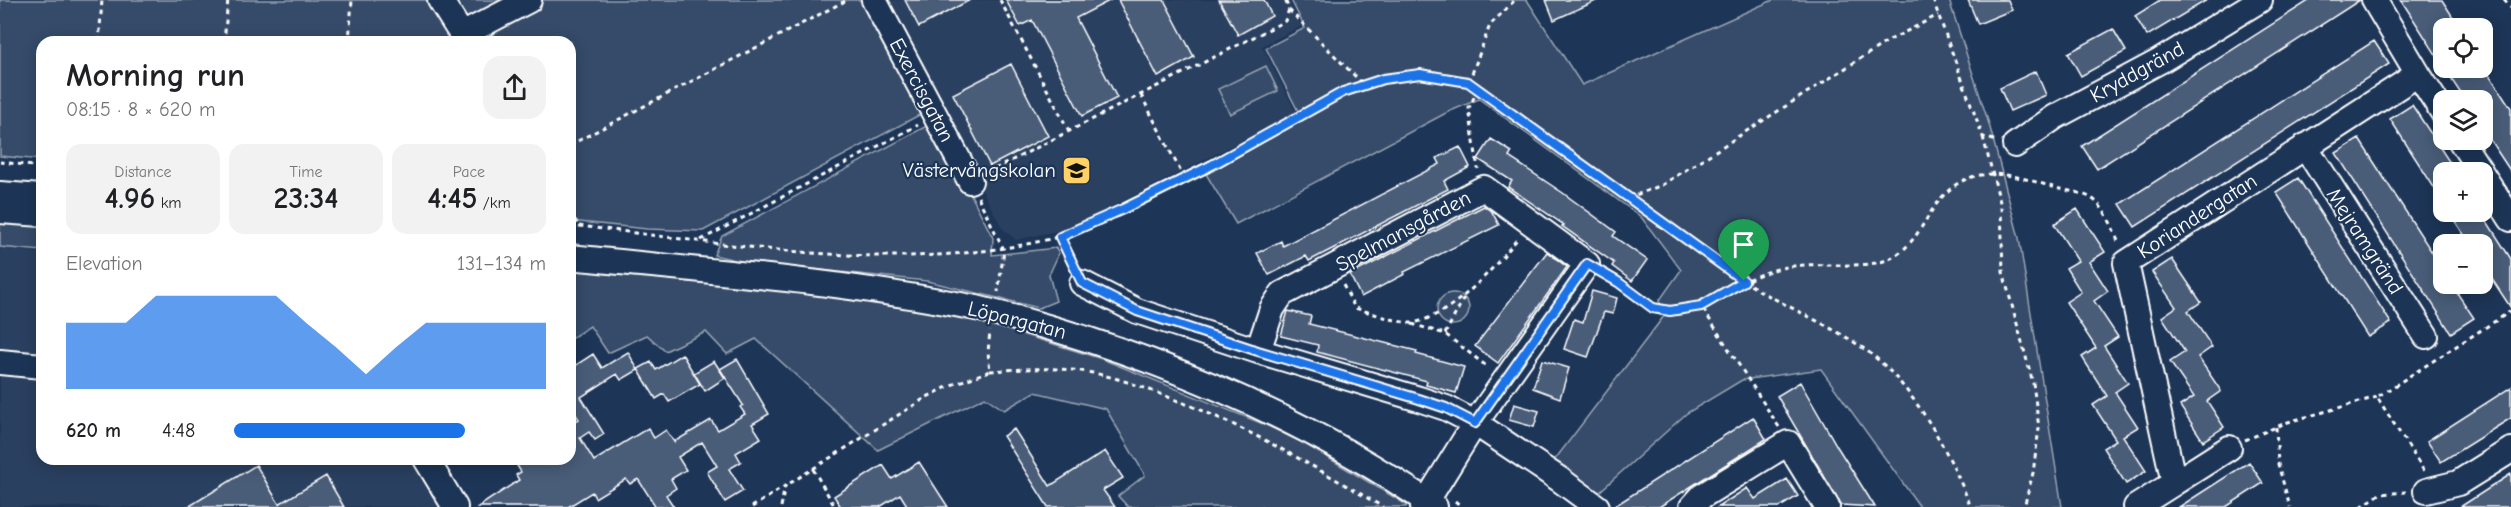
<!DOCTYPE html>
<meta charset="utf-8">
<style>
body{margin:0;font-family:"Comic Neue",sans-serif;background:#f2f2f2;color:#202124;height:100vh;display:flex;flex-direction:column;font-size:22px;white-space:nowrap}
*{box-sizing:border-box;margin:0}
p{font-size:20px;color:#757577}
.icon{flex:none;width:33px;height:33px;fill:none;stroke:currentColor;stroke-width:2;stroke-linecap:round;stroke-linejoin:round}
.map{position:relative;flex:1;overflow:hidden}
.panel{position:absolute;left:36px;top:36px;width:540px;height:429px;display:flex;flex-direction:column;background:#fff;border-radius:18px;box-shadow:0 3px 15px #0003}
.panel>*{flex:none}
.buttons{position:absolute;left:2433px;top:18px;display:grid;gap:12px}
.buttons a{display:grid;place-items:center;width:60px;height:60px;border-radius:12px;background:#fff;box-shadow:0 3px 15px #0003;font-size:30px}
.pin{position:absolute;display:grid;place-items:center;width:51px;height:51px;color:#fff;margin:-62px -26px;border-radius:50% 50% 50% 0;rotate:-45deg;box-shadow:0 0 6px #0007}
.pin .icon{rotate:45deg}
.round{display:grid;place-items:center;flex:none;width:63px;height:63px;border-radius:18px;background:#f2f2f2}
.summary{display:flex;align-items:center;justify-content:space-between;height:102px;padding:0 30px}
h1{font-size:33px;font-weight:700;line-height:45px}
.figures{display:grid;grid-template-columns:repeat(3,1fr);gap:9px;height:102px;padding:6px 30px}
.figures div{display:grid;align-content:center;border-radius:15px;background:#f2f2f2;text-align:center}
.figures b{font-size:30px;font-weight:700}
.figures small{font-size:16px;font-weight:400}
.figures p{font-size:16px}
.chart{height:168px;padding:12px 30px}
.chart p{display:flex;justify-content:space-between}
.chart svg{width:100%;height:108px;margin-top:6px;fill:#1a73e8;opacity:.7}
ul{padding:0 30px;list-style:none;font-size:20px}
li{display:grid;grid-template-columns:96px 72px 1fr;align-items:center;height:45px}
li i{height:15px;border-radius:8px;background:#1a73e8}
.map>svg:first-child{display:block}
.built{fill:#2a4161}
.green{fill:#364b69;stroke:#9aa5b4;stroke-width:1.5}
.building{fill:#4a5d79;stroke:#fff;stroke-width:1.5}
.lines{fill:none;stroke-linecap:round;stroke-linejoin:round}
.minor-casing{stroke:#fff;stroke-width:28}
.path{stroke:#fff;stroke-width:3;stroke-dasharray:4.5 4.5;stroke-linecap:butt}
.minor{stroke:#1d3557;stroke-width:24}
.minor-bridge-casing{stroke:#fff;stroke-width:28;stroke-linecap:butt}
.minor-bridge{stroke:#1d3557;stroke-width:24}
.route-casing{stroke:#fff;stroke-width:12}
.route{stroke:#1a73e8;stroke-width:8}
.labels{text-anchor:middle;stroke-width:4.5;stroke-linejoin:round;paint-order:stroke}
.street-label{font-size:21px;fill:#fff;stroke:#1d3557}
.poi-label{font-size:21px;fill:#fff;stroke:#1d3557;text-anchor:end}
</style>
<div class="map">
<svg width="2511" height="507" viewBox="0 0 2511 507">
<rect width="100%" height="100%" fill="#1d3557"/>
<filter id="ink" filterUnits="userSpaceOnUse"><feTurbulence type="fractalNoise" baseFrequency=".0167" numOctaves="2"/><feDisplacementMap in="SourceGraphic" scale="12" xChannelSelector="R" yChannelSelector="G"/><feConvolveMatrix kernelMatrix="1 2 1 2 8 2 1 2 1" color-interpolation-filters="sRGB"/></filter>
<g filter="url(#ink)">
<!-- built -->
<path class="built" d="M883,0H1288L1301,26L1262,46L1296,113L1070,228L1016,240L1002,228Z
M0,248L42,253V459H409L442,507H0Z"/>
<!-- green -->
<path class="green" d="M0,0H865L923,113L703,231L647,229L570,221V42H42V160L0,156Z
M1291,0H1527L1582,85L1773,0H1949L1989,124L2019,238L2062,507H1920L1821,369L1742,380L1687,413L1598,493L1553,462L1664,316L1659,301L1681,270L1641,217L1479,99L1448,112L1236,224L1206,174L1302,119L1266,48L1305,28Z
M1266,66L1278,91L1230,114L1218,89Z
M934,122L993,238L992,255L1056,248L1059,253L1049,275L1056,301L1039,308L927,281L744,262L714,255L722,236Z
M0,222L42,225V251L0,247Z
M570,269L786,290L966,317L1102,359L1290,435L1407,505L1406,507H1128L1118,496L1145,475L1106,409L1035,392L1004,410L985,397L878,450L756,339L727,354L706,332L665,351L647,335L608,353L590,326L570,339Z
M1437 309a16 16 0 1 1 32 0a16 16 0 1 1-32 0Z"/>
<!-- building -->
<path class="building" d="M905,0H970L919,27Z
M1006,0H1111L1076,18L1117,98L1082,116L1032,20L1020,26Z
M1118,0H1164L1194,57L1158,77Z
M1219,0H1264L1272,16L1238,35Z
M1546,0H1598L1554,20Z
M1968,0H2008L2012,10L1978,24Z
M2160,0H2207L2147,36L2135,16Z
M2310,0H2360L2097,169L2082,146Z
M2401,0H2442L2460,28H2444V67Z
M2113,29L2126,51L2081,76L2068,53Z
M2374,41L2389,64L2135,227L2120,204Z
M1011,64L1048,136L990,166L953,94Z
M2444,68H2485L2511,108V172L2482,128V100H2465Z
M2036,71L2046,95L2010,111L2000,88Z
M2412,105L2456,172H2444V203L2390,119Z
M1491,139L1512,152L1509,157L1563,193L1616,232L1613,236L1647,260L1632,281L1612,266L1614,263L1562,226L1564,225L1508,187L1512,181L1478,159Z
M2359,139L2444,271V284H2451L2474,318L2451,333L2336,153Z
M1460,147L1470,167L1444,181L1448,189L1309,261L1306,256L1269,275L1257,253L1281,241L1283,246L1440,164L1437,158Z
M2298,178L2391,323L2368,337L2276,192Z
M1484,206L1492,212L1499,225L1404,272L1405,274L1361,297L1350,275Z
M2077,209L2105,252L2089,262L2108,291L2094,301L2118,337L2104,346L2128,383L2115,392L2138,427L2123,436L2146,471L2126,484L2103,448L2116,440L2093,405L2107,396L2082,357L2096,348L2066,302L2081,292L2066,268L2078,261L2054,224Z
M2449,212H2481L2511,259V308L2482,264V244H2470Z
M1547,252L1567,267L1498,363L1475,346Z
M2172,259L2201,302L2188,311L2212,347L2198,357L2221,391L2207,401L2224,427L2203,441L2180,406L2194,397L2170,362L2185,352L2162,317L2176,307L2152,272Z
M1592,291L1617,298L1613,314L1604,312L1588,357L1564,349L1574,319L1583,322Z
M1288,311L1311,316L1309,324L1417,351L1416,354L1464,367L1456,393L1426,385L1427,381L1317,352L1318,345L1281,336Z
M628,352L638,370L621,380L617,374L581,397L604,434L595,440L589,432L580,438L594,461L648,428L654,438L666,430L674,442L711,420L718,430L745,414L740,407L743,405L720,369L737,359L769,414L752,424L761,438L736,453L741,462L729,469L743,491L725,502L707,472L717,466L702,442L678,457L686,470L671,479L676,488L666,495L674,507H656L638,479L630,484L626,479L595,498L592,492L568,507H478L519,480L516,475L521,472L513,459H570V422L571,424L579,419L570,406V369L593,354L602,368Z
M682,354L700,384L669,402L664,394L656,399L638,369L651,362L656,370Z
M1542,360L1569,368L1560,398L1533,388Z
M714,361L725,378L705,391L694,373Z
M1800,382L1838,448L1875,507L1841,505L1777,396Z
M2511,387V418L2441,462L2427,441Z
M1514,404L1539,411L1534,427L1509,420Z
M1753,417L1766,439L1659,507H1613Z
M1014,429L1050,486L1105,451L1123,478L1103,490L1115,507H1048L1003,436Z
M919,462L948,507H908L900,494L880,507H841L834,496L883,465L892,479Z
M2249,462L2263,483L2226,507H2179Z
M256,465L279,504L326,476L344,507H188Z
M2511,474V507H2460Z
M1787,479L1798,496L1780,507H1718L1747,488L1755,499Z"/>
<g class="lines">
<defs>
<path id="minor" d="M440,0L462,35L529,0
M874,0L970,181
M2374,0L2418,74
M2460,140L2481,172
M2015,145L2055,117L2160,61L2260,0
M2305,146L2426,336
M2482,174L2511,219
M0,194L42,197
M0,211L42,214
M570,257C706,271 842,281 976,308
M1082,283L1137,311L1258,351L1419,399L1446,408L1475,423L1587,264L1484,188L1282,294L1272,309L1258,351
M1016,318C1165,359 1307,419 1435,507
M0,362L42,366
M426,459L455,507
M2174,483L2229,448
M2426,491L2458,483L2511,450
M1423,507L1475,423L1559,479L1597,507
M1692,507L1702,496L1788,443L1827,507
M2136,507L2174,483L2126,263L2418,74L2444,114"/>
</defs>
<!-- minor casing -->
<use href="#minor" class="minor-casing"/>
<!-- path -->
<path class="path" d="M1000,0L1069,131
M1933,0L1983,137L1997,141
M2504,0L2511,8
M1289,10L1364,85
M99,42L102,0
M224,42L228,0
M349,42L352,0
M1469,82L1490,25L1515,0
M1478,89L1469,108L1478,169
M1141,95L1184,178
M1983,137L2001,206L2003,272L2033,383L2039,428L2033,473L2024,507
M570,145L847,0
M0,162L42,167
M987,173L1285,21L1289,9L1285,0
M978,197L1004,250L998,292
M1628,198L1662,185L1888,41L1938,15
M570,212L579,226
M570,225C730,243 899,278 1058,237C1086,230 1114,213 1140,200C1188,177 1235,152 1282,126C1325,102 1366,78 1417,75C1434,74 1452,80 1469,82C1559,149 1650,219 1744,281C1787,309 1848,331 1884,365C1924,405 1950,455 1971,507
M1060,237L1073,265
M701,240L918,125
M1603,274L1653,308L1670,311L1701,306
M1343,285L1355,308C1366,311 1403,324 1412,323C1453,316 1494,268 1518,238
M1412,324L1445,334L1489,368
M1445,334L1465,296
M990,371C1021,369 1051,367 1081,371C1111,375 1140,386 1168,397C1244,425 1313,466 1383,507
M1779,427L1701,306C1730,289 1760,270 1793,266C1821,262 1864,270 1889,259C1919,245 1925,212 1948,191C1979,162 2020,177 2056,188C2066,191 2082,192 2091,198C2105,206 2114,230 2119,244
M2276,427L2278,464L2290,507
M2245,440L2288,422L2377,397
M813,469L835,507
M2424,471L2377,397L2511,311
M1455,501L1462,507
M752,507L927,397L951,385L990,371L988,352L990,331
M781,507L785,485
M898,507H899
M2361,507L2380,494L2406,492"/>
<!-- minor -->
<use href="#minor" class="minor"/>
<defs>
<path id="minor-bridge" d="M976,308L1016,318"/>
</defs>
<!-- minor-bridge casing -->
<use href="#minor-bridge" class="minor-bridge-casing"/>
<!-- minor-bridge -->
<use href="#minor-bridge" class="minor-bridge"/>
</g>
</g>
<g class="lines" filter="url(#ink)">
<defs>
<path id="route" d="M1420,74L1468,82L1744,281L1701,306L1670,311L1653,308L1618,282L1587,264L1475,423L1446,408L1419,399L1258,351L1137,311L1082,283L1060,237L1123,209L1212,165L1343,92L1383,79Z"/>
</defs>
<!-- route casing -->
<use href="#route" class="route-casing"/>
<!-- route -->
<use href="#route" class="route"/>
</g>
<!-- icons -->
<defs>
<symbol id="school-square" viewBox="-11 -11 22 22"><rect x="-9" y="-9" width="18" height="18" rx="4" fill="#ffd166" stroke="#1d3557"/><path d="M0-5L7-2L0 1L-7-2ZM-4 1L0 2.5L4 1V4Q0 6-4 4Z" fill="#111"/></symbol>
</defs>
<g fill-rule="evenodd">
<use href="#school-square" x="1060" y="154" width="33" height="33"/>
</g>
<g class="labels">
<!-- street labels -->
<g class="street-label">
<text transform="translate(2137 72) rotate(-29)" y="7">Kryddgränd</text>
<text transform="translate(922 90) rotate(62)" y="7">Exercisgatan</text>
<text transform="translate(2197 216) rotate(-33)" y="7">Koriandergatan</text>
<text transform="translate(1403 231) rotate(-28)" y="7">Spelmansgården</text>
<text transform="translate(2365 241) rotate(57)" y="7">Mejramgränd</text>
<text transform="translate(1017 320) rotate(14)" y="7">Löpargatan</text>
</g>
<!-- poi labels -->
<g class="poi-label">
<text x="1056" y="177">Västervångskolan</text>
</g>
</g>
</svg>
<div class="buttons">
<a><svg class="icon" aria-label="locate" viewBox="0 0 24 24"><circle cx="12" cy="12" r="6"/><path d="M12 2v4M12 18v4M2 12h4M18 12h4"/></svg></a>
<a><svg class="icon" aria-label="layers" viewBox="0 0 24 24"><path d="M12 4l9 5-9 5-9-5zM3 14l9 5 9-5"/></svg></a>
<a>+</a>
<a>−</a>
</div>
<div class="pin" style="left:1744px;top:281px;background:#1e9e55"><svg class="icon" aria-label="arrive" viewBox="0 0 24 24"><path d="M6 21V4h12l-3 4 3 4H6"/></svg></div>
<section class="panel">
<div class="summary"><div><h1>Morning run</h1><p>08:15 · 8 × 620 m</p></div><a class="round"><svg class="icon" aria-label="share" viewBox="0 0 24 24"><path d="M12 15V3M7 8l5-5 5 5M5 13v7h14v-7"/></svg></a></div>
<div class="figures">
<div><p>Distance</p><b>4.96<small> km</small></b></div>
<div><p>Time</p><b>23:34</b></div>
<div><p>Pace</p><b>4:45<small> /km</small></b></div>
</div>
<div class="chart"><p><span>Elevation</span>131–134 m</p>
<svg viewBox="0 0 160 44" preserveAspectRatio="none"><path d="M0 44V17L10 17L20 17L30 6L40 6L50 6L60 6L70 6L80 17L90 27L100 38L110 27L120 17L130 17L140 17L150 17L160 17V44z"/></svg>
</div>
<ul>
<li><b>620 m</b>4:48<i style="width:74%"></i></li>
</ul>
</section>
</div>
